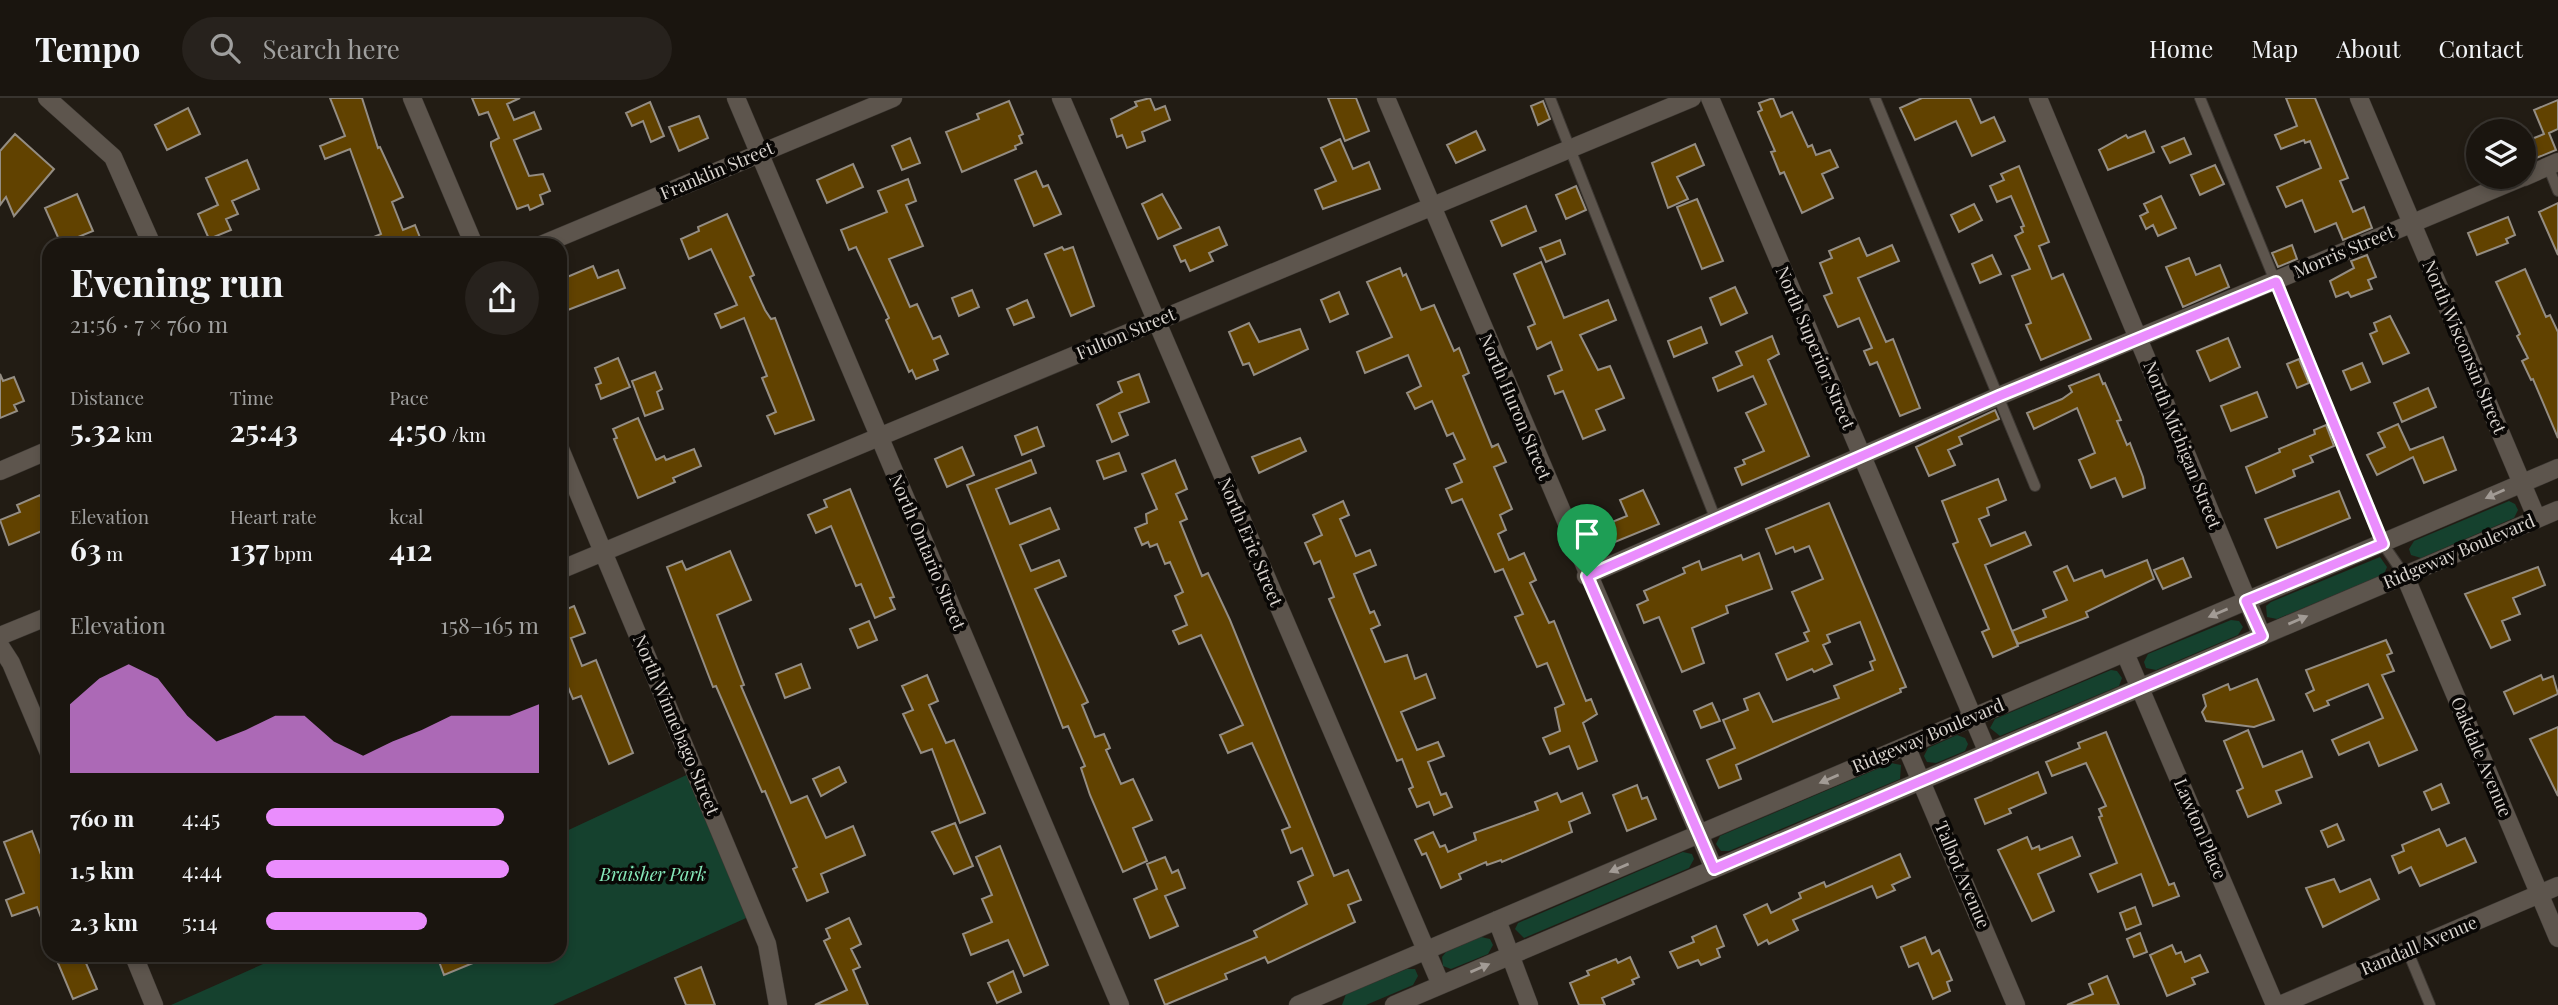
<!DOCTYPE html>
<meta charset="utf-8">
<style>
body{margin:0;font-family:"Playfair Display",serif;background:#27221d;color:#f1f3f6;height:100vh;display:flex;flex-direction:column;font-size:26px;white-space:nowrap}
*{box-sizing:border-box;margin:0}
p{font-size:23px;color:#9f9f9e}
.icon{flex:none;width:38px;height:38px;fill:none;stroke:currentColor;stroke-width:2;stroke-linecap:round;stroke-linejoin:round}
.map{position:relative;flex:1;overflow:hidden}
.drawer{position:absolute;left:42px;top:140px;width:525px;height:724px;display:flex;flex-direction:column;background:#1a150f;border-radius:21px;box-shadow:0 4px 10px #0003,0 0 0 2px #38342f}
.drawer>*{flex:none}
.tools{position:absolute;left:2466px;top:21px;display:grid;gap:14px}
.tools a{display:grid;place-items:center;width:70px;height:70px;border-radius:50%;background:#1a150f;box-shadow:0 4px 10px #0003,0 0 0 2px #38342f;font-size:35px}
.pin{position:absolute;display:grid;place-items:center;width:60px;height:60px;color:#fff;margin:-72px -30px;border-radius:50% 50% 50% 0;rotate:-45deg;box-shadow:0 0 7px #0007}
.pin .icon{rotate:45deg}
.round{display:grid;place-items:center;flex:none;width:74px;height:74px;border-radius:37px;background:#27221d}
.headline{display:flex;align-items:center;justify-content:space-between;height:119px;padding:0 28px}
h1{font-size:38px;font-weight:700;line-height:52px}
.metrics{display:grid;grid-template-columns:repeat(3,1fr);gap:10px;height:119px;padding:7px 28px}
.metrics div{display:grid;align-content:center}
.metrics b{font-size:30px;font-weight:700}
.metrics small{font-size:19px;font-weight:400}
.metrics p{font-size:19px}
.chart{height:196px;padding:14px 28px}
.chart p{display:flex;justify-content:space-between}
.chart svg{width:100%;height:126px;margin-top:7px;fill:#ea8dfd;opacity:.7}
ul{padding:0 28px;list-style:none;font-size:23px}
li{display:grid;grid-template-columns:112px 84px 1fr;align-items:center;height:52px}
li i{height:18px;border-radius:9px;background:#ea8dfd}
header{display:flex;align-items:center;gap:42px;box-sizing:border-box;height:98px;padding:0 35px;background:#1a150f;border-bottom:2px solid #38342f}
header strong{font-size:33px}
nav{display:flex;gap:38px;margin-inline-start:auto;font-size:24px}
.search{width:490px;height:63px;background:#27221d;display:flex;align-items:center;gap:18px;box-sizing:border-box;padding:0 24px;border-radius:38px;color:#9f9f9e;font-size:26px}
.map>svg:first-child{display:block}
.green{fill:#15412e}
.building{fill:#614200;stroke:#948d83;stroke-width:2}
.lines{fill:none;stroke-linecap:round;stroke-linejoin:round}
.lane-casing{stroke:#3d3833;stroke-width:12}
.street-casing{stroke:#3d3833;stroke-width:19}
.lane{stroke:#5d554d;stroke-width:10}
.street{stroke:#5d554d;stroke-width:18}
.oneway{fill:#a29b95}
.route-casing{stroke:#fff;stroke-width:14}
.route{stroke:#ea8dfd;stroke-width:9}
.labels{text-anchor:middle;stroke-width:7;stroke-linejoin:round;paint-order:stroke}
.street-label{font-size:18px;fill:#dad5d0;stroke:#090705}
.park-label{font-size:18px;font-style:italic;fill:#87eabb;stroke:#090705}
</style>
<header>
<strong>Tempo</strong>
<div class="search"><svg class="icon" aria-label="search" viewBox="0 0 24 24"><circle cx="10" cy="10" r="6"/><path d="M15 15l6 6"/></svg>Search here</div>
<nav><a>Home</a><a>Map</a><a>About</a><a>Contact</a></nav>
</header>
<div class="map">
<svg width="2558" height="907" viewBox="0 0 2558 907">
<rect width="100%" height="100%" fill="#221c14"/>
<!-- green -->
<path class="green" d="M2509,403L2515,406L2518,412L2514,420L2421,460L2411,457L2409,451L2414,443Z
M2380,459L2387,469L2384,476L2277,521L2267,519L2266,508L2271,504Z
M2231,522L2239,523L2243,529L2238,537L2156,572L2146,570L2144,564L2148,556Z
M2111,572L2117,573L2122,580L2119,588L2000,638L1990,630L1995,621Z
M1957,637L1965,640L1968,646L1965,653L1936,665L1927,664L1924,658L1928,650Z
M1891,665L1901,667L1900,681L1729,753H1721L1716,746L1720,738Z
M695,673L755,816L553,907H171L281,858H560V736Z
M1683,754L1692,756L1694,761L1689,770L1524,840L1515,831L1518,825Z
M1481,839L1490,841L1493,847L1488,856L1451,871L1443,868L1442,859L1446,854Z
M1407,871H1415L1418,878L1413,887L1366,907H1342L1346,896Z"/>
<!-- building -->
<path class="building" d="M330,0H362L378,50L380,49L403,99L392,104L403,132L415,127L423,147H355L381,136L350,51L325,61L320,48L345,38Z
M472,0H520L507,6L514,22L534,14L541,31L514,42L529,78L543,76L550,93L540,97L543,106L530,112L528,107L517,111L491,48V44L499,40L488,14L479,17Z
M1150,0L1155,12L1165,8L1170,22L1142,34L1145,43L1127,50L1122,37L1117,39L1111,21L1137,8L1135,4Z
M1328,0H1356L1369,33L1345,43Z
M1773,0L1781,19L1792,14L1808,49L1812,47L1816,57L1830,52L1838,69L1822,76L1833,100L1802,115L1784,74L1780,76L1771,54L1775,53L1758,14L1762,12L1759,5Z
M1922,0H1970L1981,25L1994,19L2005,43L1972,58L1956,23L1915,42L1900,10Z
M2286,0H2315L2348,80L2340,83L2353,114L2364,109L2372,130L2343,142L2336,125L2315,134L2302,102L2286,109L2277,89L2321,70L2310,43L2305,45L2304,42L2281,51L2275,37L2297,28Z
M2558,2V31L2549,35L2556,52L2524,65V44L2544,36L2534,12Z
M1009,3L1023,36L1019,38L1022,45L1015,48L1016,51L962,74L946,34L979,21L977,16Z
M1543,3L1550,21L1538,27L1531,8Z
M650,4L664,38L651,44L643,23L632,28L626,15Z
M188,10L200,36L167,52L155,27Z
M699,18L708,40L679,53L669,29Z
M1476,33L1485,52L1456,65L1447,47Z
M2145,33L2154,54L2108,72L2099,52L2126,37L2128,40Z
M15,36L54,71L14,118L6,99L0,107V53Z
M910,40L920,65L902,72L892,48Z
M2184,40L2191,56L2170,65L2162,49Z
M1340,41L1353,71L1369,64L1380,91L1323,111L1315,92L1336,83L1321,50Z
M1695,46L1704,67L1677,79L1688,101L1668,110L1652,65Z
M247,62L259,91L232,103L238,116L226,121L231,132L209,141L198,116L218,107L206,80Z
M853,66L863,89L827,105L817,82Z
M2215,67L2224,86L2200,97L2191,77Z
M2019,68L2049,144L2039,148L2052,181L2063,176L2091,241L2041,262L2026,227L2031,225L2012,178L2030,171L2015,138L2023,134L2021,129L2024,128L2011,98L1997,104L1990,88L2004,82L2001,76Z
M1036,73L1043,89L1048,87L1061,116L1034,128L1015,82Z
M908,81L916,103L906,107L923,148L889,161L910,209L917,206L933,241L940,238L948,256L934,262L938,272L916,281L912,272L909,274L886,222L889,220L856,149L849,152L841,132L887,114L878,93Z
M1576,88L1586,112L1566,121L1556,97Z
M77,96L93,133L61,146L45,110Z
M1162,96L1181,130L1158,141L1142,106Z
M2161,98L2176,130L2158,138L2153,127L2146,131L2140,118L2148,114L2144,106Z
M1697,101L1723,163L1702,171L1677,109Z
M2558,105V157L2539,114Z
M1974,106L1982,122L1959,134L1951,117Z
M1526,108L1536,133L1502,148L1491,123Z
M727,116L754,177L750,179L765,212L771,221L775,220L814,322L775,336L767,318L776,314L762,280L767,278L744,220L721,230L715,216L737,207L711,151L689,161L681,141L699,133L698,129Z
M2508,119L2515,137L2506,141L2508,145L2477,157L2468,135Z
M1219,129L1227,147L1209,155L1213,163L1190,173L1185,162L1181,164L1174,148Z
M1859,140L1867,158L1892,147L1899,163L1858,180L1886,244L1893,241L1920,310L1900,318L1877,264L1870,267L1864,253L1872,250L1859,220L1838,229L1824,198L1832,195L1820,165L1832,160L1829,153Z
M1560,142L1565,156L1546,164L1540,150Z
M2292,147L2297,161L2278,169L2272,155Z
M1062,149L1064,152L1073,149L1094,208L1071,218L1045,156Z
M1992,157L2001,176L1980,185L1972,166Z
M2367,157L2376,179L2368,182L2372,191L2351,199L2348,194L2336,199L2330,183L2354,170L2351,163Z
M2189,160L2196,177L2220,167L2229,189L2183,209L2166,169Z
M1541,164L1564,220L1608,202L1616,222L1580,237L1598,272L1610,268L1624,300L1596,312L1605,332L1583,341L1563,293L1555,296L1548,278L1562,272L1551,244L1537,251L1528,229L1535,226L1514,176Z
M593,168L598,180L618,172L625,190L560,215V182Z
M1400,170L1403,178L1406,176L1421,212L1434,207L1454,253L1459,250L1469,275L1463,278L1492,349L1498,346L1506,364L1494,369L1512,411L1500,417L1506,432L1498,436L1509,462L1524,455L1536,482L1530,485L1549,525L1554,523L1586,603L1591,601L1597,616L1583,625L1597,663L1578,671L1569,648L1550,656L1543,640L1560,633L1555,610L1564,606L1547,565L1537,569L1515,519L1523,516L1503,471L1495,474L1462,401L1452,405L1446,391L1462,384L1454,366L1465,361L1453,335L1447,338L1432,303L1415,311L1407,295L1421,288L1408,257L1365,275L1357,254L1392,239L1367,184Z
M2525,171L2546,219L2550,217L2558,234V340L2533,281L2531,282L2522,263L2528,260L2517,238L2520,236L2496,184Z
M1735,189L1747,215L1721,227L1710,200Z
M972,192L979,209L959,218L952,200Z
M1339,194L1348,216L1330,224L1321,202Z
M1027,202L1034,219L1014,227L1007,211Z
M2390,218L2409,255L2383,266L2370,236L2377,233L2374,225Z
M1249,225L1259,244L1300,231L1308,251L1254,277L1249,265L1243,267L1229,234Z
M1701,229L1707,245L1674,259L1668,243Z
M1772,238L1779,256L1768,262L1809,358L1742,387L1735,370L1745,366L1743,362L1764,353L1746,315L1766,306L1753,278L1718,293L1713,280L1742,267L1736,254Z
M2228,240L2240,269L2210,283L2197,253Z
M618,260L630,289L601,301L596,287L601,285L595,270Z
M2299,261L2309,285L2297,290L2287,266Z
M2362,265L2370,284L2351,292L2343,273Z
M655,274L662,291L657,294L663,311L645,318L632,283Z
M0,276L3,283L14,279L24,303L14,307L17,313L0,320Z
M1139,276L1149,304L1119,315L1128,337L1112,344L1097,307L1122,294L1118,284Z
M2099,276L2103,286L2105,285L2121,322L2117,323L2127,347L2130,345L2143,379L2145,390L2123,399L2115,380L2091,390L2079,362L2095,355L2077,310L2034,331L2027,315L2062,301L2072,294L2069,288Z
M2428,290L2436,309L2402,324L2394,305Z
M2257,294L2267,319L2231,333L2221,308Z
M1995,312L1999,321L1959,339L1962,346L1948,352L1955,367L1929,378L1916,349Z
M638,320L656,362L664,358L666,362L694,351L701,368L673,380L675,384L638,400L614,341L617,340L613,331Z
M2398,326L2410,352L2443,339L2456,372L2424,385L2413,359L2377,377L2367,357L2385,349L2378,335Z
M2326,327L2334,348L2310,358L2313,364L2293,372L2295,378L2256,395L2246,369L2280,354L2279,351L2315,336L2314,332Z
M1037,329L1044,348L1022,357L1015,338Z
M1300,340L1306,353L1259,375L1252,359Z
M962,349L974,377L947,389L935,361Z
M1119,355L1126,373L1104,381L1097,363Z
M1031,362L1036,375L996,391L1010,426L1050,410L1059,431L1020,447L1031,473L1059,462L1066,478L1035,491L1088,604L1082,607L1095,639L1104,636L1110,650L1106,652L1121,686L1133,681L1152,722L1133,730L1147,763L1123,774L1090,697L1081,670L1085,668L1068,628L1063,630L967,387Z
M1175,362L1187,391L1176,396L1187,421L1180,424L1202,478L1208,475L1230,522L1334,778L1348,772L1361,802L1348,807L1355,824L1268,865L1265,859L1225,876L1227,881L1165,907L1155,882L1257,839L1254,833L1307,806L1298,784L1313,777L1302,750L1291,755L1282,732L1290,729L1252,645L1228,655L1220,637L1243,627L1201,537L1179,546L1173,533L1187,527L1175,498L1183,494L1170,464L1165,466L1157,446L1150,449L1148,444L1142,447L1135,430L1147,425L1146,416L1157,411L1142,376Z
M1998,381L2006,402L1987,410L1989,417L1979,421L1991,448L2025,434L2031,447L1985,467L2018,548L1993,559L1982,534L1989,531L1953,446L1958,444L1942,403Z
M850,391L894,499L890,500L895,511L875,520L861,486L856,488L831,428L816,435L808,417L827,409L824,402Z
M1643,392L1659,426L1610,446L1602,428L1627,418L1620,402Z
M2339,393L2350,420L2277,450L2265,421Z
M40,397L49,418V430L9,447L0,422L20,414L17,407Z
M1343,403L1349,417L1340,421L1356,458L1370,452L1376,467L1354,476L1370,515L1374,513L1380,527L1371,531L1385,564L1407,557L1415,581L1426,576L1435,600L1401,614L1417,652L1438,644L1444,658L1428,664L1441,697L1446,695L1452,709L1434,717L1429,704L1417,709L1409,691L1413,689L1402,661L1397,663L1329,501L1334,499L1320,463L1314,466L1305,445L1322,437L1313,417Z
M1829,405L1906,589L1900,591L1901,594L1736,667L1741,681L1719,690L1707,662L1735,650L1723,622L1748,612L1744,601L1759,595L1773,624L1839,600L1834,588L1873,572L1870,564L1875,562L1860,524L1827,537L1830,544L1823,547L1832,566L1814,574L1812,571L1787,582L1776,556L1808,543L1804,535L1809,533L1792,494L1823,481L1809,448L1795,454L1793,449L1776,456L1766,431Z
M730,453L751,502L717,517L744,587L741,588L791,705L807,698L826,740L853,728L865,757L821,776L828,794L807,803L793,771L797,769L765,693L762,694L716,588L713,589L667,469L682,463L686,472Z
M1759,455L1772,491L1726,508L1728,515L1692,530L1704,565L1682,574L1659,519L1644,525L1637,507L1648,502L1644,493L1685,475L1683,470L1699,463L1702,472L1741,457L1743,462Z
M2183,460L2191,479L2163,491L2154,472Z
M2147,462L2154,481L2086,514L2088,519L2018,546L2012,533L2046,519L2043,512L2067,502L2054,474L2067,468L2074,483L2102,472L2105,479Z
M2538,469L2545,487L2513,500L2520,516L2502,523L2510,542L2491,550L2465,496Z
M574,508L585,535L571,540L582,568L596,562L633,655L609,666L581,598L573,601L560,570V514Z
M869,523L877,542L858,550L850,531Z
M2386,542L2392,555L2387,557L2394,573L2382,577L2417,652L2379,668L2369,644L2339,657L2332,642L2383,620L2368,586L2327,603L2329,607L2314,613L2306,596L2314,592L2306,572Z
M801,566L810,590L785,600L776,576Z
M927,577L938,603L929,607L946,645L954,642L985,715L960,725L932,651L921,655L903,616L913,612L902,588Z
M2541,577L2543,582L2553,578L2558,596L2514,616L2504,594Z
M2257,581L2274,622L2254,629L2206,623L2202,614L2206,608L2203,597L2228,586L2230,592Z
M1712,605L1720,623L1701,630L1694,613Z
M2558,629V698L2530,641Z
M2248,632L2263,669L2302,653L2312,679L2276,693L2281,705L2248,719L2237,693L2243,690L2224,643Z
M2106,634L2169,787L2174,785L2179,798L2153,808L2141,776L2098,794L2090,776L2117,765L2099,719L2102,718L2099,711L2106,708L2086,665L2052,678L2046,664L2080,650L2078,645Z
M839,669L846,684L821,698L813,681Z
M2038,674L2046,695L2009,711L2011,715L1985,726L1975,701Z
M2441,686L2449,705L2432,712L2424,694Z
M1637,687L1642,701L1647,699L1656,721L1627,733L1613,697Z
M1557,695L1561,704L1582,695L1590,715L1569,724L1572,734L1502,764L1501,762L1487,767L1486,764L1459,776L1461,781L1441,790L1426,755L1422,757L1415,742L1433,734L1440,749L1445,747L1448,754L1476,742L1474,735L1538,712L1535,704Z
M955,725L973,768L954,776L932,734Z
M2337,726L2344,742L2328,749L2321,733Z
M2439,731L2447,748L2465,740L2476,764L2420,788L2411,769L2399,775L2392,758L2404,753L2402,747Z
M32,733L49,778L48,838L37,809L12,818L6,802L24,795L4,744Z
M2027,739L2032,751L2039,748L2040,752L2072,739L2080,758L2038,776L2054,813L2032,823L1998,752Z
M1000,748L1048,867L1024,878L1008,842L971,857L963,836L992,824L982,801L992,797L976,759Z
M1900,756L1910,779L1892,787L1895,792L1877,800L1872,788L1793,822L1798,832L1769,846L1767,842L1758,847L1744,817L1767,806L1771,815L1801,800L1799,795L1824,784L1826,789Z
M1165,759L1172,775L1178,772L1185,790L1165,798L1178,828L1150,840L1134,801L1157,791L1147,766Z
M2334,781L2340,794L2370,781L2379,801L2323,829L2306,790Z
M2135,809L2141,826L2126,832L2120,815Z
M849,820L861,846L851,851L860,869L853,872L868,907H815L847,892L824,843L830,840L826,831Z
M1716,828L1724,848L1717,851L1720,859L1701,867L1698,862L1678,870L1670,854L1694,844L1692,839Z
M2140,835L2147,854L2134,859L2127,841Z
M1925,839L1932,856L1939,852L1952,882L1947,884L1950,893L1933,901L1918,865L1909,869L1901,849Z
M2172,847L2176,856L2181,854L2185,864L2200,857L2208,874L2192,880L2195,886L2167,898L2150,857Z
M55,858H83L97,891L73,901Z
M437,858H490L444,877Z
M1630,859L1639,879L1632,882L1634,886L1602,900L1605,907H1579L1570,885L1589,877L1587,873L1616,861L1618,865Z
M701,869L715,907H686L675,880Z
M1013,873L1021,894L997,905L988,885Z
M2107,878L2119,907H2067L2093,896L2089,886Z"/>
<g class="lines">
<defs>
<path id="lane" d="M1550,0L1716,422
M1875,0L2035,388
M2200,0L2383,446L2405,478
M2548,68L2558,93
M2408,854L2430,907"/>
<path id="street" d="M47,0L113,59L152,147
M412,0L474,147
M736,0L1120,907
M1061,0L1441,887
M1386,0L1714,771
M1710,0L1988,655
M2038,0L2262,538
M2359,0L2537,421
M2524,79L2558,64
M541,147L893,0
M560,351L767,846L778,907
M0,373L49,352
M560,472L1692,0
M1586,478L1999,298L2523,79
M2405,478L2558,840
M0,538L49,518
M0,548L11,565L49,655
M2125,555L2275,907
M1906,648L2016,907
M1497,822L1529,907
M134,858L154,907
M1298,907L2558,370
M1394,907L2558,412
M2280,907L2558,788"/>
</defs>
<!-- lane casing -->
<use href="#lane" class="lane-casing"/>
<!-- street casing -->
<use href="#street" class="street-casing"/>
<!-- lane -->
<use href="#lane" class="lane"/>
<!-- street -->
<use href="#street" class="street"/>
</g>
<!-- one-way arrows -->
<defs><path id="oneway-solid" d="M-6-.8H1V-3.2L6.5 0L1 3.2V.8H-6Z" transform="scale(1.75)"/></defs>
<g class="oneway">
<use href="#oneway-solid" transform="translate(2495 396) rotate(156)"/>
<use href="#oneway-solid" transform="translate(2218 515) rotate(157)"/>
<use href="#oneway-solid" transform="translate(2298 522) rotate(-23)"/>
<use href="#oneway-solid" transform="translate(1829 681) rotate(157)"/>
<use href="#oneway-solid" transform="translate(1619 770) rotate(157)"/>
<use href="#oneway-solid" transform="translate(1480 870) rotate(-23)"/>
</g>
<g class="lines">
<defs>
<path id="route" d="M2276,184L2383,446L2246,503L2262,538L1714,771L1587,478L1999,298Z"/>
</defs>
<!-- route casing -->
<use href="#route" class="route-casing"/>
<!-- route -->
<use href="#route" class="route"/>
</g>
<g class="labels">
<!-- street labels -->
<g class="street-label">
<text transform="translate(717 73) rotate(-23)" y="6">Franklin Street</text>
<text transform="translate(2344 154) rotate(-23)" y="6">Morris Street</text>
<text transform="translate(1126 236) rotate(-23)" y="6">Fulton Street</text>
<text transform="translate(2464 249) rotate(67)" y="6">North Wisconsin Street</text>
<text transform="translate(1815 250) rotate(67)" y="6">North Superior Street</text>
<text transform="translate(1515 309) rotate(67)" y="6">North Huron Street</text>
<text transform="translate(2182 347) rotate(68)" y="6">North Michigan Street</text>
<text transform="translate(1250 444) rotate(67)" y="6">North Erie Street</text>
<text transform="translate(927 454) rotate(67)" y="6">North Ontario Street</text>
<text transform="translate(2459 454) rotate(-23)" y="6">Ridgeway Boulevard</text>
<text transform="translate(676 627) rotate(67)" y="6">North Winnebago Street</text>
<text transform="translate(1928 638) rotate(-23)" y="6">Ridgeway Boulevard</text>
<text transform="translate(2481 659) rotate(67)" y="6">Oakdale Avenue</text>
<text transform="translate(2200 731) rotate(67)" y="6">Lawton Place</text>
<text transform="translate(1962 777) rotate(67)" y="6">Talbot Avenue</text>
<text transform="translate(2419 848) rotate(-23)" y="6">Randall Avenue</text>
</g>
<!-- park labels -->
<g class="park-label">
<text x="653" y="783">Braisher Park</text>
</g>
</g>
</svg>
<div class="tools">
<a><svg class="icon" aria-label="layers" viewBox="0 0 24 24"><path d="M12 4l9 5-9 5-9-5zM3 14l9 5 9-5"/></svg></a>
</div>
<div class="pin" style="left:1587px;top:478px;background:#1e9e55"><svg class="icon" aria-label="arrive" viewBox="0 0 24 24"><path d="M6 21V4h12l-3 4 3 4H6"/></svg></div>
<section class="drawer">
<div class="headline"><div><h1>Evening run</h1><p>21:56 · 7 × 760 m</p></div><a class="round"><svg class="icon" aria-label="share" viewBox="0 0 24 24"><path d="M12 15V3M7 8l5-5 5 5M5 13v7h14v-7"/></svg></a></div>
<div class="metrics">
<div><p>Distance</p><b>5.32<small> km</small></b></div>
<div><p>Time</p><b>25:43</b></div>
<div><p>Pace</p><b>4:50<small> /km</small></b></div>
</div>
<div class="metrics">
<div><p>Elevation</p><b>63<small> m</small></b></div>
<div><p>Heart rate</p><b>137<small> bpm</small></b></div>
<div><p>kcal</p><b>412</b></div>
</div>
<div class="chart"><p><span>Elevation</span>158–165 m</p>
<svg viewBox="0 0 160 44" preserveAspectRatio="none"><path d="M0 44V20L10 11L20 6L30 11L40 24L50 33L60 29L70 24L80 24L90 33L100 38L110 33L120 29L130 24L140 24L150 24L160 20V44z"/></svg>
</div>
<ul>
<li><b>760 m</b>4:45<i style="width:87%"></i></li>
<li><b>1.5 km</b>4:44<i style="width:89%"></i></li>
<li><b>2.3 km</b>5:14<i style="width:59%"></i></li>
</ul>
</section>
</div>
